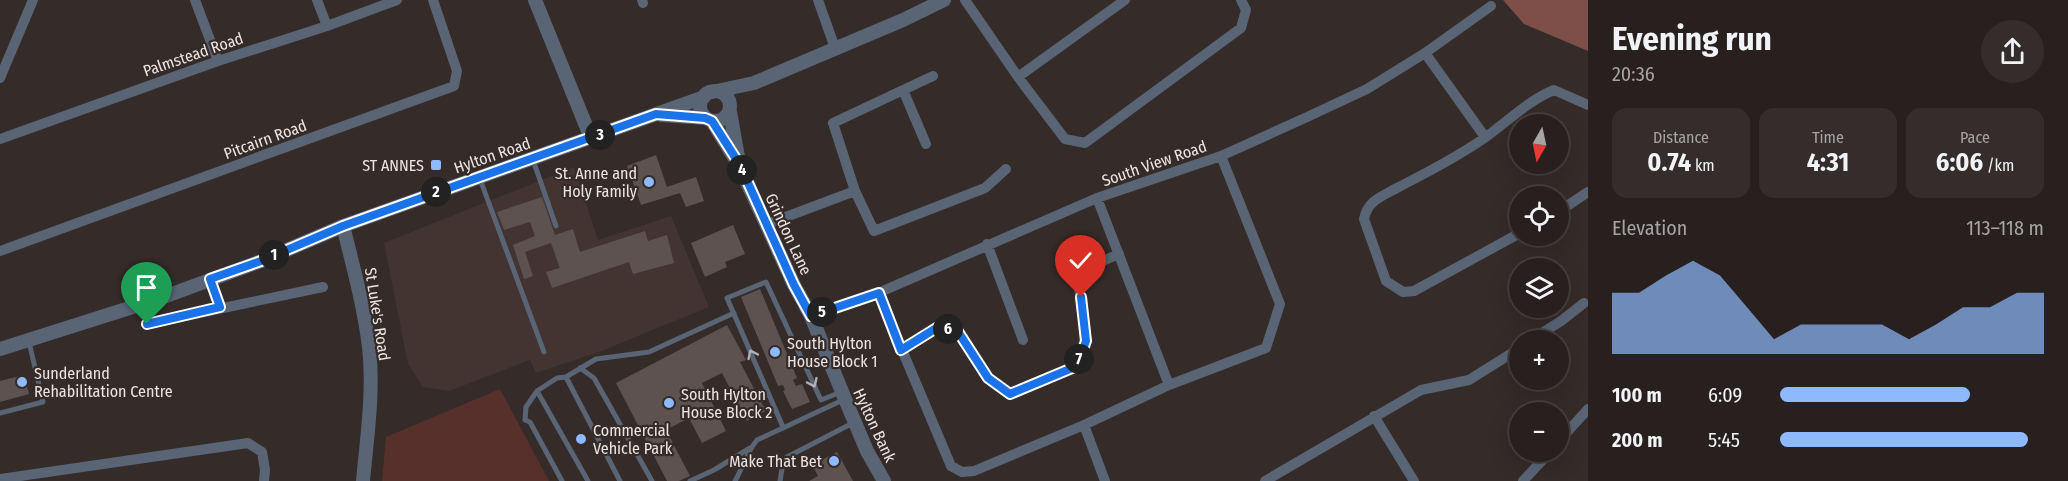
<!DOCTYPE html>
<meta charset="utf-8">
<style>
body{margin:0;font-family:"Fira Sans Condensed",sans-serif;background:#342d2c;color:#f1f3f6;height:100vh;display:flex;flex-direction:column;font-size:22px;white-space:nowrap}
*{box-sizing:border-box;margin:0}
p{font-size:20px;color:#a5a3a4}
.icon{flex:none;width:33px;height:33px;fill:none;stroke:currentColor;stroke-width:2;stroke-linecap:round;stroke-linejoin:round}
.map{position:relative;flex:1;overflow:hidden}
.details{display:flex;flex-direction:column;background:#28201f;width:480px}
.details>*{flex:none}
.needle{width:39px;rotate:189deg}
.controls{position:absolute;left:1509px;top:114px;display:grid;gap:12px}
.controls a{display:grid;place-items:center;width:60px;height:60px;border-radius:50%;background:#28201f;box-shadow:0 6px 24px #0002,0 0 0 2px #443e3d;font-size:30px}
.pin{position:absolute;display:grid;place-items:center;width:51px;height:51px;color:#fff;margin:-62px -26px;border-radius:50% 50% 50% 0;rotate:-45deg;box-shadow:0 0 6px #0007}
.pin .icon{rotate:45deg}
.km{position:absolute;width:30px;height:30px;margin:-15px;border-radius:50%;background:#222;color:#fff;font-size:16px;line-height:30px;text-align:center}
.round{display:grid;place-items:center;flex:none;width:63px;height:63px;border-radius:32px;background:#342d2c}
.overview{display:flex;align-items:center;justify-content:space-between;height:102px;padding:0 24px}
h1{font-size:33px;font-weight:700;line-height:45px}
.figures{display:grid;grid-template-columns:repeat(3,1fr);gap:9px;height:102px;padding:6px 24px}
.figures div{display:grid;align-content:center;border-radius:15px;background:#342d2c;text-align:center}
.figures b{font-size:26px;font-weight:700}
.figures small{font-size:16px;font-weight:400}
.figures p{font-size:16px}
.chart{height:168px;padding:12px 24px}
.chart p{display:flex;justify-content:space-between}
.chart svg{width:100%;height:108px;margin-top:6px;fill:#8eb9fc;opacity:.7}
ul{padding:0 24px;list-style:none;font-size:20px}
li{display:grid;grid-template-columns:96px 72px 1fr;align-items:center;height:45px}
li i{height:15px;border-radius:8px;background:#8eb9fc}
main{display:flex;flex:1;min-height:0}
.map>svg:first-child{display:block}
.built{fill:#433331}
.green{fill:#58302b}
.forest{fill:#7e4e48}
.building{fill:#5d5250}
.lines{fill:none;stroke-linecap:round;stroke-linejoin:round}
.service{stroke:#596475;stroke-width:5}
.minor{stroke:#596475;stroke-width:10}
.tertiary{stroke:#596475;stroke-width:14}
.oneway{stroke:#b1b1b7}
.route-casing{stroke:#fff;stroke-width:12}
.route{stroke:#1a73e8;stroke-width:8}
.poi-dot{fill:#8eb9fc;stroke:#352b29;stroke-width:2}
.labels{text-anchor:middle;stroke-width:4.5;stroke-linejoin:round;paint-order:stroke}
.street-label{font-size:16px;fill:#ebe4e3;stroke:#352b29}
.poi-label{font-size:16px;fill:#ebe4e3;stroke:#352b29;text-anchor:start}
</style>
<main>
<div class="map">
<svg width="1588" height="481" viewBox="0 0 1588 481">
<rect width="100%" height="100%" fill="#352b29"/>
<!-- built -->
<path class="built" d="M574,167L598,240L671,216L709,307L599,352L536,373L530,360L449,391L423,387L408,364L384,243Z"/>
<!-- green -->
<path class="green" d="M500,389L549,481H382L386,437Z"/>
<!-- forest -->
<path class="forest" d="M1503,0H1588V51L1524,24Z"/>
<!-- building -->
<path class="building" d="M656,155L667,187L696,177L704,201L686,207L680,193L641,205L627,166Z
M542,197L555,235L573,229L580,252L645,231L648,241L667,235L674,263L633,274L629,262L552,288L546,272L560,268L551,243L525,252L533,276L524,279L513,245L535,236L530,222L504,230L497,212Z
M733,225L745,254L725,262L727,267L705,277L691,243Z
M760,289L797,378L793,380L796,386L802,384L810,402L792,409L783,391L785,390L783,385L778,386L741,297Z
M727,325L746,360L740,362L766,411L747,421L722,373L702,383L726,431L702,443L689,418L666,430L690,476L679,481H667L616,383Z
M24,375L29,394L0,402V381Z
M837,452L853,481H809L818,476L812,465Z"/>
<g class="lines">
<!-- service -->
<path class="service" d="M533,160L556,226
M480,179L544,352
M580,368L594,378L652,481
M566,377L596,359L649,352L734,313
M537,391L557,378L566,377L620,481
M0,413L43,402L29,342
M783,427L727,298L766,282L821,400L841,392
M562,481L530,422L525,420L526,407L537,391L588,481
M690,481L714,470L750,448
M735,481C743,467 747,452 757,440L843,400
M780,481L782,469L787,457L853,423"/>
<!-- minor -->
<path class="minor" d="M195,0L218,61
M317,0L327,26
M642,0L643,3
M818,0L835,48
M965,0L1018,77L1065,139L1085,143L1241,28L1246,10L1241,0
M1425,53L1485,137
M933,76L833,123L855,191L874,231L985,188L1006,169
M1018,77L1125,0
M0,78L33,0
M903,90L926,144
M0,139L218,61L327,26L397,0
M1097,198L1169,385
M1558,212L1588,192
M767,224L855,191
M1520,233L1414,291L1403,292L1386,281L1364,219C1367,202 1380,197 1395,189C1426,173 1457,157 1486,137C1508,121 1529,100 1554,90L1588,105
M987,244L1023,340
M0,251L454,86L457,71L433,0
M210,279L221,307
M878,293L951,466L962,472L974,471L1084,425L1169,385L1266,348L1280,304L1221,156
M811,316L878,293L1097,198L1221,156L1305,118L1367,89L1425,53L1491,6
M147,324L323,287
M1531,340L1561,321L1584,303
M901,350L938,327L957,330L988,378L1010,394L1077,366L1086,341L1077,272L1119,254
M1374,416L1414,481
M1084,425L1105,481
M1558,442L1588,409
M0,479L248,443L262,452L265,470L264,481
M1265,481L1421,390L1469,380L1520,348
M1523,481L1550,452"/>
<!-- tertiary -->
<path class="tertiary" d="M535,0L591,138
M700 106a15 15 0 1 1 30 0a15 15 0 1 1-30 0Z
M712,92L754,83L903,20L944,0
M730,112L738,157
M661,115L706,118
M712,121L739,165L794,285L811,316L845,399L867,451L884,481
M343,226C353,266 364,306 369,347C374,391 367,437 363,481
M0,349L161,298L261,261L343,226L704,97"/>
</g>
<!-- one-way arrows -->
<defs><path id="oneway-chevron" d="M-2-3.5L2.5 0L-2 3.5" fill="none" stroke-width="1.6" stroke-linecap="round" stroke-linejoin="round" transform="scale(1.5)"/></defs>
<g class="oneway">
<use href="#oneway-chevron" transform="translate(752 354) rotate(-115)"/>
<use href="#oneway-chevron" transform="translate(813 383) rotate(65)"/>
</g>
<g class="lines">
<defs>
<path id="route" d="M147,324L220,307L210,279L261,261L343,226L656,114L705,118L712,121L740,165L794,285L811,316L879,293L901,350L938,327L957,330L988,378L1010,394L1077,366L1086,341L1081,297"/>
</defs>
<!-- route casing -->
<use href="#route" class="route-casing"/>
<!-- route -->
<use href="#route" class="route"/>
</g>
<!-- markers -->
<g class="poi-dot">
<rect x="430" y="159" width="12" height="12" rx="3"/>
<circle cx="649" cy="182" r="6"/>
<circle cx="775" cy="352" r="6"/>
<circle cx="22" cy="382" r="6"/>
<circle cx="669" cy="403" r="6"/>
<circle cx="581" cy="439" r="6"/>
<circle cx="834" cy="461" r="6"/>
</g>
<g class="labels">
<!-- street labels -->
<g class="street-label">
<text transform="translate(193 54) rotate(-19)" y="6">Palmstead Road</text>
<text transform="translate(265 139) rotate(-20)" y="6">Pitcairn Road</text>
<text transform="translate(492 155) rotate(-19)" y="6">Hylton Road</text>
<text transform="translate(1154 163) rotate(-19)" y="6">South View Road</text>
<text transform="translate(789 234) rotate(65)" y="6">Grindon Lane</text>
<text transform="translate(378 314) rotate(81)" y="6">St Luke's Road</text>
<text transform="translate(875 425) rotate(65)" y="6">Hylton Bank</text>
</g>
<!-- poi labels -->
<g class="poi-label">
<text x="424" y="171" text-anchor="end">ST ANNES</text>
<text x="637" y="179" text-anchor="end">St. Anne and<tspan x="637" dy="18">Holy Family</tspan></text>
<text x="787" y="349">South Hylton<tspan x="787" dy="18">House Block 1</tspan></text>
<text x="34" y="379">Sunderland<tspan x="34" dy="18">Rehabilitation Centre</tspan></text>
<text x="681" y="400">South Hylton<tspan x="681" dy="18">House Block 2</tspan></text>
<text x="593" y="436">Commercial<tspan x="593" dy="18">Vehicle Park</tspan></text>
<text x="822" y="467" text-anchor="end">Make That Bet</text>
</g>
</g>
</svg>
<div class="controls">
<a><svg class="needle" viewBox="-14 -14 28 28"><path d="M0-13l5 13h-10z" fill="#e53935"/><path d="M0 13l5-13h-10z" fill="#a5a3a4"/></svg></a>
<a><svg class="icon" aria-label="locate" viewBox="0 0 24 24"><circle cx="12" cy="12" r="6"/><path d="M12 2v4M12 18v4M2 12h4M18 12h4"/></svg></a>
<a><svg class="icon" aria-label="layers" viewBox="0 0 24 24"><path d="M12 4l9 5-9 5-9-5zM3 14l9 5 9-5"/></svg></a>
<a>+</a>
<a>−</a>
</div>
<div class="pin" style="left:147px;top:324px;background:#1e9e55"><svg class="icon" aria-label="arrive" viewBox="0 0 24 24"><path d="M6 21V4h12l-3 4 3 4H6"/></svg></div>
<div class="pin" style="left:1081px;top:297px;background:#d93025"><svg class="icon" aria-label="check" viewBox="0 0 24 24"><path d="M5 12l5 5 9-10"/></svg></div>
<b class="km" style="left:274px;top:255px">1</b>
<b class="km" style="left:436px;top:192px">2</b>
<b class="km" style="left:600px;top:135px">3</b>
<b class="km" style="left:742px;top:170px">4</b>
<b class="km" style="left:822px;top:312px">5</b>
<b class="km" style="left:948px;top:329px">6</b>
<b class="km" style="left:1079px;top:359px">7</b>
</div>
<section class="details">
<div class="overview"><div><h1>Evening run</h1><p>20:36</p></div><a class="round"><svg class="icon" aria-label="share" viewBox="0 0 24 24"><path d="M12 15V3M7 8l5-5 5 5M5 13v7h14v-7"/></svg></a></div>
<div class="figures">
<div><p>Distance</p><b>0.74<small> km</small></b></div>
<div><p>Time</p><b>4:31</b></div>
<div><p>Pace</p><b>6:06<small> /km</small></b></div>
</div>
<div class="chart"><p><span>Elevation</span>113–118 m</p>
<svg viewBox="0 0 160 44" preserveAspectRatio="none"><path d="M0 44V19L10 19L20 12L30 6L40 12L50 25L60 38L70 32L80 32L90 32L100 32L110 38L120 32L130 25L140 25L150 19L160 19V44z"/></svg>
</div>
<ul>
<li><b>100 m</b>6:09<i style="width:72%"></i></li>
<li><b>200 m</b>5:45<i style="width:94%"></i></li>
</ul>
</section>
</main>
